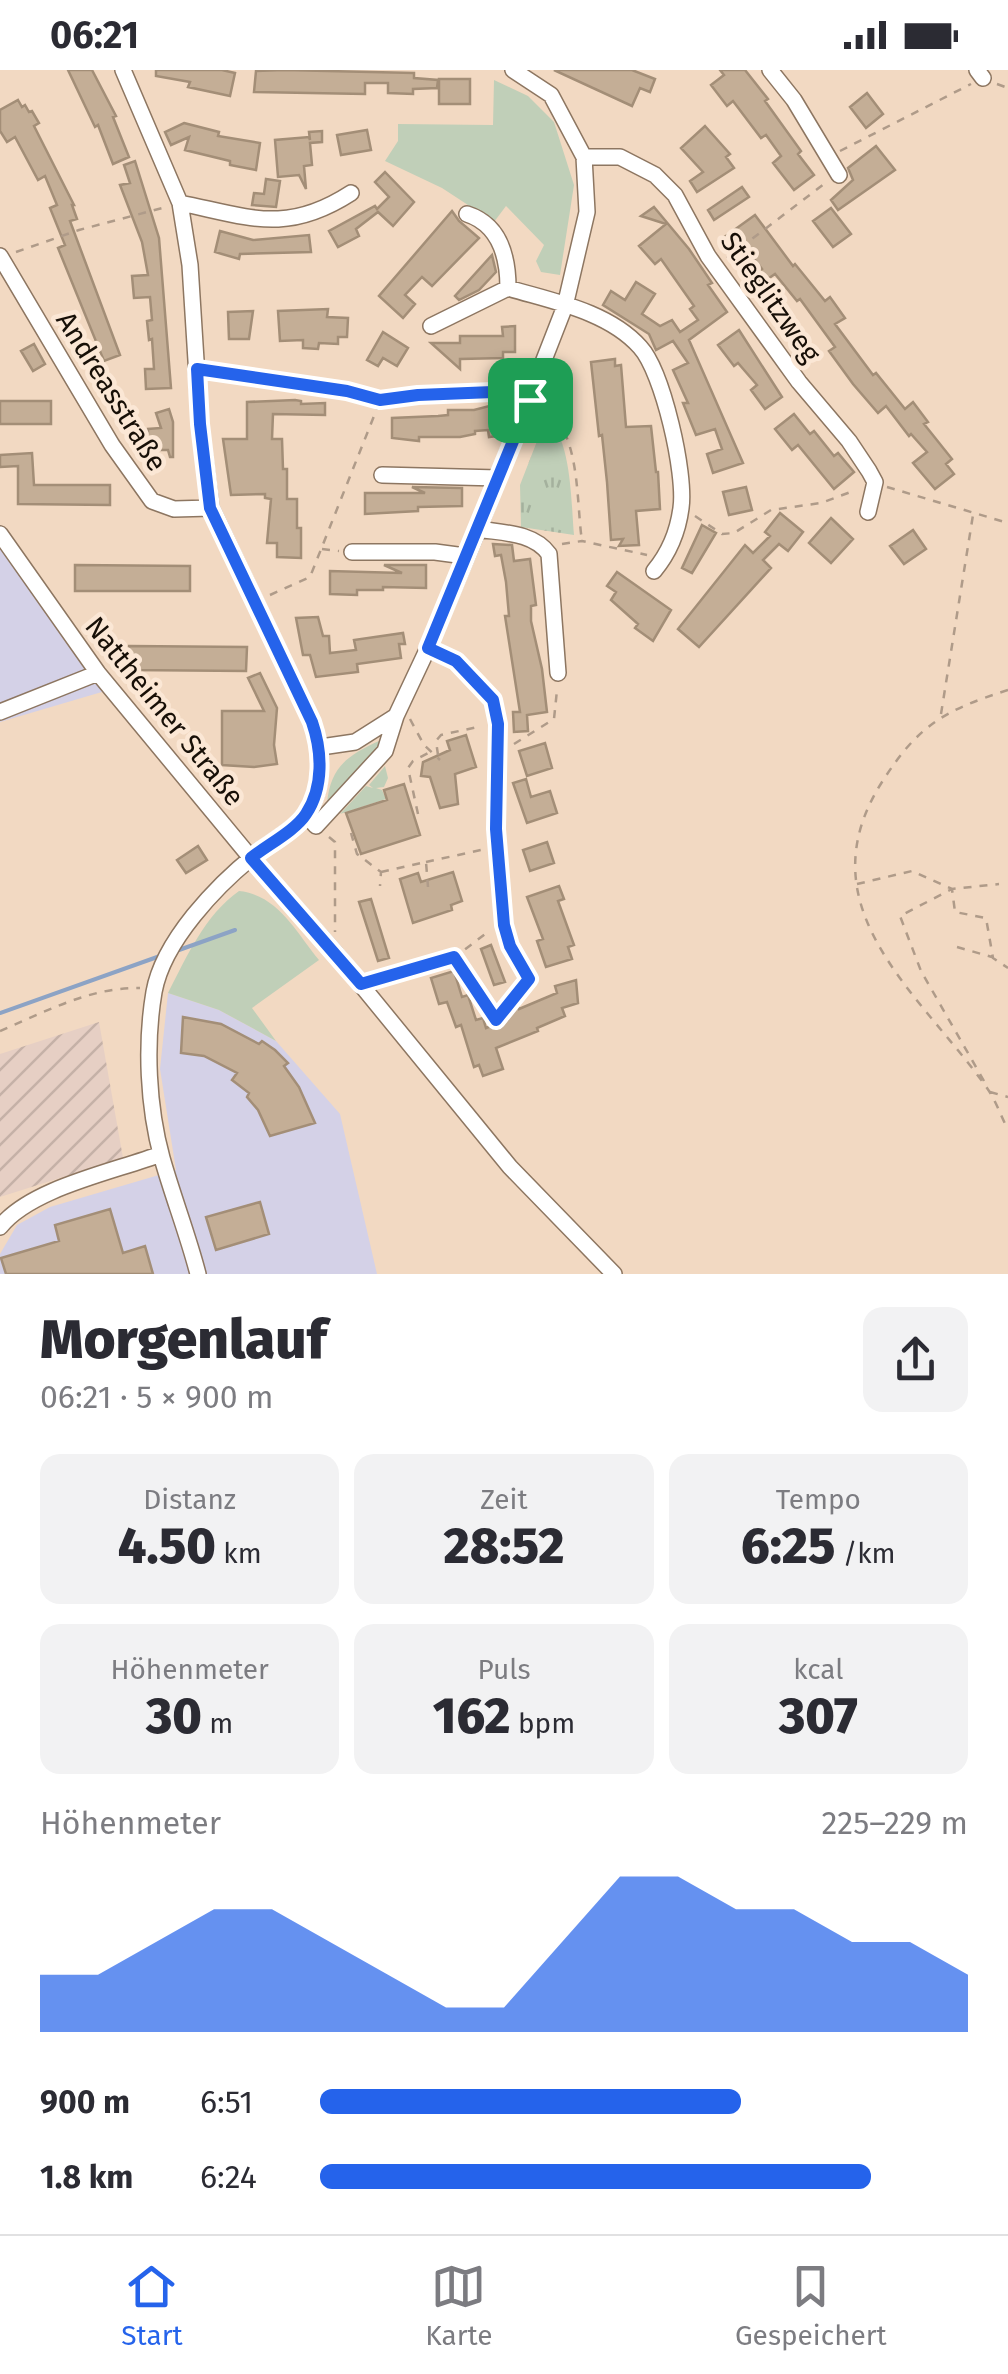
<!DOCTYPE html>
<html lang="de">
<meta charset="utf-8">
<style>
body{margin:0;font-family:"Fira Sans",sans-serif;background:#f2f2f3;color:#2b2b33;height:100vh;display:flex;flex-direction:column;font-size:38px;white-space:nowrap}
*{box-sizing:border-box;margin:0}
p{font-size:32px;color:#7c7c81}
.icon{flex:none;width:55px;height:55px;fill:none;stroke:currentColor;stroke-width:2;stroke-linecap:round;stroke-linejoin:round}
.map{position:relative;height:1204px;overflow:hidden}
.sheet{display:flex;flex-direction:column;background:#fff;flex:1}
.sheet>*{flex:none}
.pin{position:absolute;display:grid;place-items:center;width:85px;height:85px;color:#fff;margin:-42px;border-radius:20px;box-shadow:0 5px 15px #0006}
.round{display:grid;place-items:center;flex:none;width:105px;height:105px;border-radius:20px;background:#f2f2f3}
.summary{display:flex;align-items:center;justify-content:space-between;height:170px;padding:0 40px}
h1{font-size:55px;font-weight:800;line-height:75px}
.metrics{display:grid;grid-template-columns:repeat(3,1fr);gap:15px;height:170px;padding:10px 40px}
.metrics div{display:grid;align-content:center;border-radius:20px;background:#f2f2f3;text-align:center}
.metrics b{font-size:50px;font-weight:800}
.metrics small{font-size:28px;font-weight:400}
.metrics p{font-size:28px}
.chart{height:280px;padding:20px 40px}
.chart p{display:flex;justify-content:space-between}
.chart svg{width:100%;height:180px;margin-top:10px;fill:#2563eb;opacity:.7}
ul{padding:0 40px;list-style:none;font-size:32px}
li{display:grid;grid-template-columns:160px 120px 1fr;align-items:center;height:75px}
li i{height:25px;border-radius:12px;background:#2563eb}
.status{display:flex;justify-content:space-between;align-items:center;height:70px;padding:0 50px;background:#fff;direction:ltr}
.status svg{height:28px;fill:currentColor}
.tabs{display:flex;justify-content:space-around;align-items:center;height:140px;border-top:2px solid #e1e1e2;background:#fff;font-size:28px;color:#7c7c81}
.tabs a{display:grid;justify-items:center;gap:5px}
.tabs .on{color:#2563eb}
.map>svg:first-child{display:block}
.commercial{fill:#d4d1e7}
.industrial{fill:url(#industrial-furrows)}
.green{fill:#c0cfb8}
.park{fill:url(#park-tufts)}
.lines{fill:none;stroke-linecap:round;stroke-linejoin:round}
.stream{stroke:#8ca3c5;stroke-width:4}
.building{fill:#c4ae96;stroke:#a38e77;stroke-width:2.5}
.minor-casing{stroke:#8d7661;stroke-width:18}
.path{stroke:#af9b89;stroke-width:2.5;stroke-dasharray:8 8;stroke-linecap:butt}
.minor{stroke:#fff;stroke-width:15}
.route-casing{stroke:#fff;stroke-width:20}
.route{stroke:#2563eb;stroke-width:12}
.labels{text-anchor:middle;stroke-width:9;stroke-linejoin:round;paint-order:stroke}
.street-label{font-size:28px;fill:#170f07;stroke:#fbe7d5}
</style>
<div class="status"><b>06:21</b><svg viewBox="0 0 49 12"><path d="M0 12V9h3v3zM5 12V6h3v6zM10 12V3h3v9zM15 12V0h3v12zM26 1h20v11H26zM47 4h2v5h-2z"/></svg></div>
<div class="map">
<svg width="1008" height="1204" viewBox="0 0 1008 1204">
<defs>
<pattern id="industrial-furrows" width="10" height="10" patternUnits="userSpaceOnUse" patternTransform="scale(2.5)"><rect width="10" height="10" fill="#e6cfc4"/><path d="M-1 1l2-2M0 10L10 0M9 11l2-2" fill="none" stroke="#c5b1a7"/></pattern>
<pattern id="park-tufts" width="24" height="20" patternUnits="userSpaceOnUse" patternTransform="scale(2.5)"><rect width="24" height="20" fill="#c0cfb8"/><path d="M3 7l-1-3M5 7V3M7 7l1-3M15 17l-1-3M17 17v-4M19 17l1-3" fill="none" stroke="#a4b19d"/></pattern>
</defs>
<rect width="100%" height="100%" fill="#f2d9c2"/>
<!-- commercial -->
<path class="commercial" d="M0,472L112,619L0,652Z
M168,923L219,940L276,971L340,1044L377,1204H0V1184L17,1155L50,1137L176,1100L160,999Z"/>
<!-- industrial -->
<path class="industrial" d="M99,952L123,1088L0,1127V984Z"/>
<!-- green -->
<path class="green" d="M494,10L528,26L554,52L574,115L560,205L541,202L536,191L544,175L506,136L494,152L442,118L385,91L398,71V54L493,55Z
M379,671L381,675L327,734C330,697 348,685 379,671Z
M385,696L388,708L384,717L376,718L382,720L386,729L340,744L366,716L373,718L369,715Z
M239,821C278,825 296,862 319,890L252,938L276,971L219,940L168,923C187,886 205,845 239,821Z"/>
<!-- park -->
<path class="park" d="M546,348C572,367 571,433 574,465L521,457L520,415Z"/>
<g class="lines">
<!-- stream -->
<path class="stream" d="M179,880L235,860
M0,943L160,886"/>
</g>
<!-- building -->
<path class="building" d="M68,0H92L116,46L113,47L129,87L113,94L98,55L95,57Z
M156,0H222L235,3L230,26L188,17L190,12L156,6Z
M284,0L414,3V8L438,10L437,18L413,19V24L388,23V13H365V24L254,22L256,1Z
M554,0H632L655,9L650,22L640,18L632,36Z
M720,0H745L768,29L765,31L801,81L798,84L814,105L794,120L773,93L781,86L766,65L761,68L733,31L727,36L711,15L724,5Z
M439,9H470V34H439Z
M867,23L883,44L866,58L850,37Z
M18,30L22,37L25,35L29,42L32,41L39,53L34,56L74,135H72L77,149L70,151L120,285L104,291L58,178L65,175L50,138L57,135L45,106L38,110L15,67L7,72L0,61V40Z
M184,53L219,62L218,66L260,73L256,100L230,95V91L185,80L189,67L171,75L165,62Z
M705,56L730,84L726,87L734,98L697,122L690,111L703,102L681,78Z
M367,60L371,80L341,85L337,65Z
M322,61V72L310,73L312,95L304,96L306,119L299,105L278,107L275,70L309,67L310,70L309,62Z
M876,76L895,100L838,140L831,130L853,110L848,98Z
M135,91L159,168L171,318L146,319L145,299H154L152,269L149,270L147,251L152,250L150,227L134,228L132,206L148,205L142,172L120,115L130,113L124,95Z
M385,102L414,132L393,156L378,142L356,159L359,166L338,177L329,161L375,136L377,139L389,127L375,112Z
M266,109L280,111L276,137L252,135L254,123L264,124Z
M742,117L749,127L714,150L708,140Z
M654,137L689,179L712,213L708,215L727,242L689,270L743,393L713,403L707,384L722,379L715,359L696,365L683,333H688L673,300L688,293L673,271L656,280L649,264L603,235L611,221L625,230L636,212L655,224L642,244L660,256L672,250L680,262L698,250L690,239L694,236L661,189L655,194L639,176L666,154L641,146Z
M831,138L851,164L833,177L813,151Z
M452,141L459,151L479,168L432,216L422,207L405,225L415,234L403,248L379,226Z
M755,145L793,196L795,194L825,231L830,227L845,248L835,254L873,305L876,303L905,339L913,332L928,352L924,354L952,389L946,394L954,404L935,419L913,393L927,382L911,364L909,366L886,336L878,343L853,314L829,281L835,277L800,229L797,231L775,204L756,217L749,208L762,199L740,170L730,178L723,168Z
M220,161L253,170L309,165L311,182L240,184L239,189L215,182Z
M492,185L496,202L479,220L459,230L455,226Z
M328,239L327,247L348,248L347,267H338V274L319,273L318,279L303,278V270L280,271L278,241Z
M253,241L249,269H229L228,242Z
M515,256V282H503V288L460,289V299L431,273H460V266H503L502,257Z
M739,260L782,327L765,339L751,320L757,315L738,293L734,296L718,275Z
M383,262L408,278L397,296L383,288L378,296L367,290Z
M34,274L45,294L33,301L21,281Z
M615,289V296L621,295L626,357L651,356L656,402H658L660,439L636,441L639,475L619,476L623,469L611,470L607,412L602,365L599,366L591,292Z
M295,330L301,331V334L325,333V345L273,344L272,369H282L283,399H287V429H297V458H301V488L277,487V473H267L271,429L265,428V424L231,425L223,369H247V332Z
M0,331H51V354H0Z
M497,334V347L506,346V356L498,358V366L489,367L488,360L475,361V364L460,367H419V371L392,368V348L438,346L448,345V340H474Z
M169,339L173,352V387H170L168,380H142V364L148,363V359L161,358L156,343Z
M794,344L810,364L814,361L834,386L838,383L854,402L834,419L798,375L792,380L775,359Z
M32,383L34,415H110V435L18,434V396L0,397V385Z
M412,417L462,418V436L418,437V441L365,444V423H425Z
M746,417L752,440L729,445L723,422Z
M780,443L803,462L788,481L779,474L763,490L771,498L699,577L678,559L745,475L753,483L770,466L765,462Z
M831,448L853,469L831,493L809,473Z
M702,455L716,463L692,503L682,498Z
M913,460L926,479L904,494L890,476Z
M493,474L512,475L514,491L530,489L536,535L531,536V551L542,599L547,642L527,645L528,661L514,662L513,642H520L505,546H509L506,512L501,485L495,486Z
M75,495L190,496V521H75Z
M384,495H426V518L383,517V520H357V525L330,524V501L402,503Z
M617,502L671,540L653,571L635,558L638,554L611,530L616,522L607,516Z
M318,547L323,566H329L330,583L356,580L354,570L403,563L405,574H399L401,588L357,594L358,602L316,607L310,585H303L296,548Z
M129,576L247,577L246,601L129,600Z
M260,603L277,638L274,675L277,694L254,697L222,695V641H264L248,608Z
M466,665L476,697L455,704L458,734L440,738L430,707L421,706L423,692L450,680L447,671Z
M545,673L552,698L527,706L519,681Z
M526,709L531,727L550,721L557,743L527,753L513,713Z
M404,714L420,765L361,784L346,743L387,730L384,720Z
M547,772L554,793L530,801L523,780Z
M198,776L207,790L186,803L177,790Z
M453,802L462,831L451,835L452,840L413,853L400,809L418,803L421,812Z
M559,816L564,829L558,831L574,875L568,877L572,889L546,897L537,871L543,869L527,827Z
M371,829L389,888L378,891L359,832Z
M491,875L505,912L494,915L481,879Z
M454,901L462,927L468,925L476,950L483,948L486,958L507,950L500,933L515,928L519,939L557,923L555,916L576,910L578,933L562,938L565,946L537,958L538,961L496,978L503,999L483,1006L479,995L474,997L461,955L456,957L447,932L439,934L431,908Z
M183,947L221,954L259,974L262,971L275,980L288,993L284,996L299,1017L315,1053L270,1066L258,1040L247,1027L249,1023L232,1010L237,1003L204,986L181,983Z
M260,1132L269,1164L216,1180L206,1147Z
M110,1139L123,1183L145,1176L153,1204H6L1,1188L59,1171L55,1155Z"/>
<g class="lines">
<defs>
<path id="minor" d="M123,0L180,133L190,195L200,354L211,438L312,652C322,680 325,722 304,747C292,761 271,772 256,784C217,815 163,871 154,922C145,975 148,1037 162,1088C173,1127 188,1165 198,1204
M770,0L794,30L839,105
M977,0L983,8
M584,87H620L655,105L675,125L708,186L799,312L849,371L869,401L875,412L868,442
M180,133C249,147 286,165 351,123
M467,144C501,155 508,188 508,218
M0,186L112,375L152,431L174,439L211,438
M431,256L508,218C551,231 608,241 640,277C663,302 686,404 681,438C678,461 669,483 654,501
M197,299L347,321
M418,325L493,322L529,330
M382,405L498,408
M478,459C502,463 533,462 549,484L558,603
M0,464L98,603L251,788L335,883L510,1097L614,1204
M352,482H435L465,486
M428,578L456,591L493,631L498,654L496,759L504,855L510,876L529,909
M0,642L98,603
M321,677L355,672L396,646L428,578L478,459L565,236L587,142L584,87L551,25L513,0
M306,745L316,756L385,681L396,646
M0,1157C31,1118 113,1102 161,1084"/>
</defs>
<!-- minor casing -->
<use href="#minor" class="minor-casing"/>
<!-- path -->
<path class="path" d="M997,14L1008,18
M840,81L971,14
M16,182L79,160L166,137
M727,188L824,114
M362,325L378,330
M545,337C581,364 576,431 582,471
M887,417L1008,453
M695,446L722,464L734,463L771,440L821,433L856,420
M562,474L582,471L647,485
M322,479L339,481
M270,525L310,507L380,331L403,327
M1008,620C945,640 918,655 882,712C802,838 920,923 987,1018C996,1031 1001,1046 1008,1060
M941,644L973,445
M410,649L424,675L440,690
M514,674L554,649L557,620
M438,685L436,671L441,665L482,656
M418,744L408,698L413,691L432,681
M351,763L357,784L381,802L380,816
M329,767L335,772V862
M426,792L481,780
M381,802L426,792L428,817
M857,814L912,801L952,819L999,814
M957,877L992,887
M455,888L496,950L520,920
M375,910L455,887L489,861
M0,961C45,942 90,917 140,918
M984,1011L921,901L900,846L952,819L955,842L986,848L993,888L1008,898
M990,1022L1008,1027"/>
<!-- minor -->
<use href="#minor" class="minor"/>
</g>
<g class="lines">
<defs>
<path id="route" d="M197,299L347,321L380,330L418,325L493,322L530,330L428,578L456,591L493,630L498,654L496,759L504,855L510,876L529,909L496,950L454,887L361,914L251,788C267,775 295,761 306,744C324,717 322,681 312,652L210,438L200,354Z"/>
</defs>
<!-- route casing -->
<use href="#route" class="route-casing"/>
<!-- route -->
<use href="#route" class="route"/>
</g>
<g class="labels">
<!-- street labels -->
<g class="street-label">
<text transform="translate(771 227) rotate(55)" y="10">Stieglitzweg</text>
<text transform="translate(112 321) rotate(58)" y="10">Andreasstraße</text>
<text transform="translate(165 641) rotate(51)" y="10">Nattheimer Straße</text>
</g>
</g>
</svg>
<div class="pin" style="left:530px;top:330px;background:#1e9e55"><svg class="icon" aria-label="arrive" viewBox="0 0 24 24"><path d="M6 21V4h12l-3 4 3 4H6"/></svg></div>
</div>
<section class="sheet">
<div class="summary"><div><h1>Morgenlauf</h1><p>06:21 · 5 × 900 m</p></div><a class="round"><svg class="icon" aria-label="share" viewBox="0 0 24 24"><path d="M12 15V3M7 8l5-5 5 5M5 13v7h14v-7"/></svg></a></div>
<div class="metrics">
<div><p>Distanz</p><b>4.50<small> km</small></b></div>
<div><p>Zeit</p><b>28:52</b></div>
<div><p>Tempo</p><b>6:25<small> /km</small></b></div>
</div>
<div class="metrics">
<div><p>Höhenmeter</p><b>30<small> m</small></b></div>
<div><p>Puls</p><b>162<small> bpm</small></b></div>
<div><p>kcal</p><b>307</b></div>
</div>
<div class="chart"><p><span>Höhenmeter</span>225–229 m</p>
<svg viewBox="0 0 160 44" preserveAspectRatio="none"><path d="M0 44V30L10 30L20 22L30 14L40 14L50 22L60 30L70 38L80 38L90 22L100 6L110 6L120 14L130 14L140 22L150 22L160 30V44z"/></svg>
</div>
<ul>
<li><b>900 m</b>6:51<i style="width:65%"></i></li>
<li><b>1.8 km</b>6:24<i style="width:85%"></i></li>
</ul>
</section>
<nav class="tabs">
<a class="on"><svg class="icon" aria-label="home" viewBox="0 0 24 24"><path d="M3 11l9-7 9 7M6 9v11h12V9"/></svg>Start</a>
<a><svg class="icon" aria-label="map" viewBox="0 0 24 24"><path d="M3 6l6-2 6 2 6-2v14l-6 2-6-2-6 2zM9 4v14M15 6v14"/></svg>Karte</a>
<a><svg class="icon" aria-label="saved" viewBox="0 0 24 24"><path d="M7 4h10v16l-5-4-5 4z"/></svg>Gespeichert</a>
</nav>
